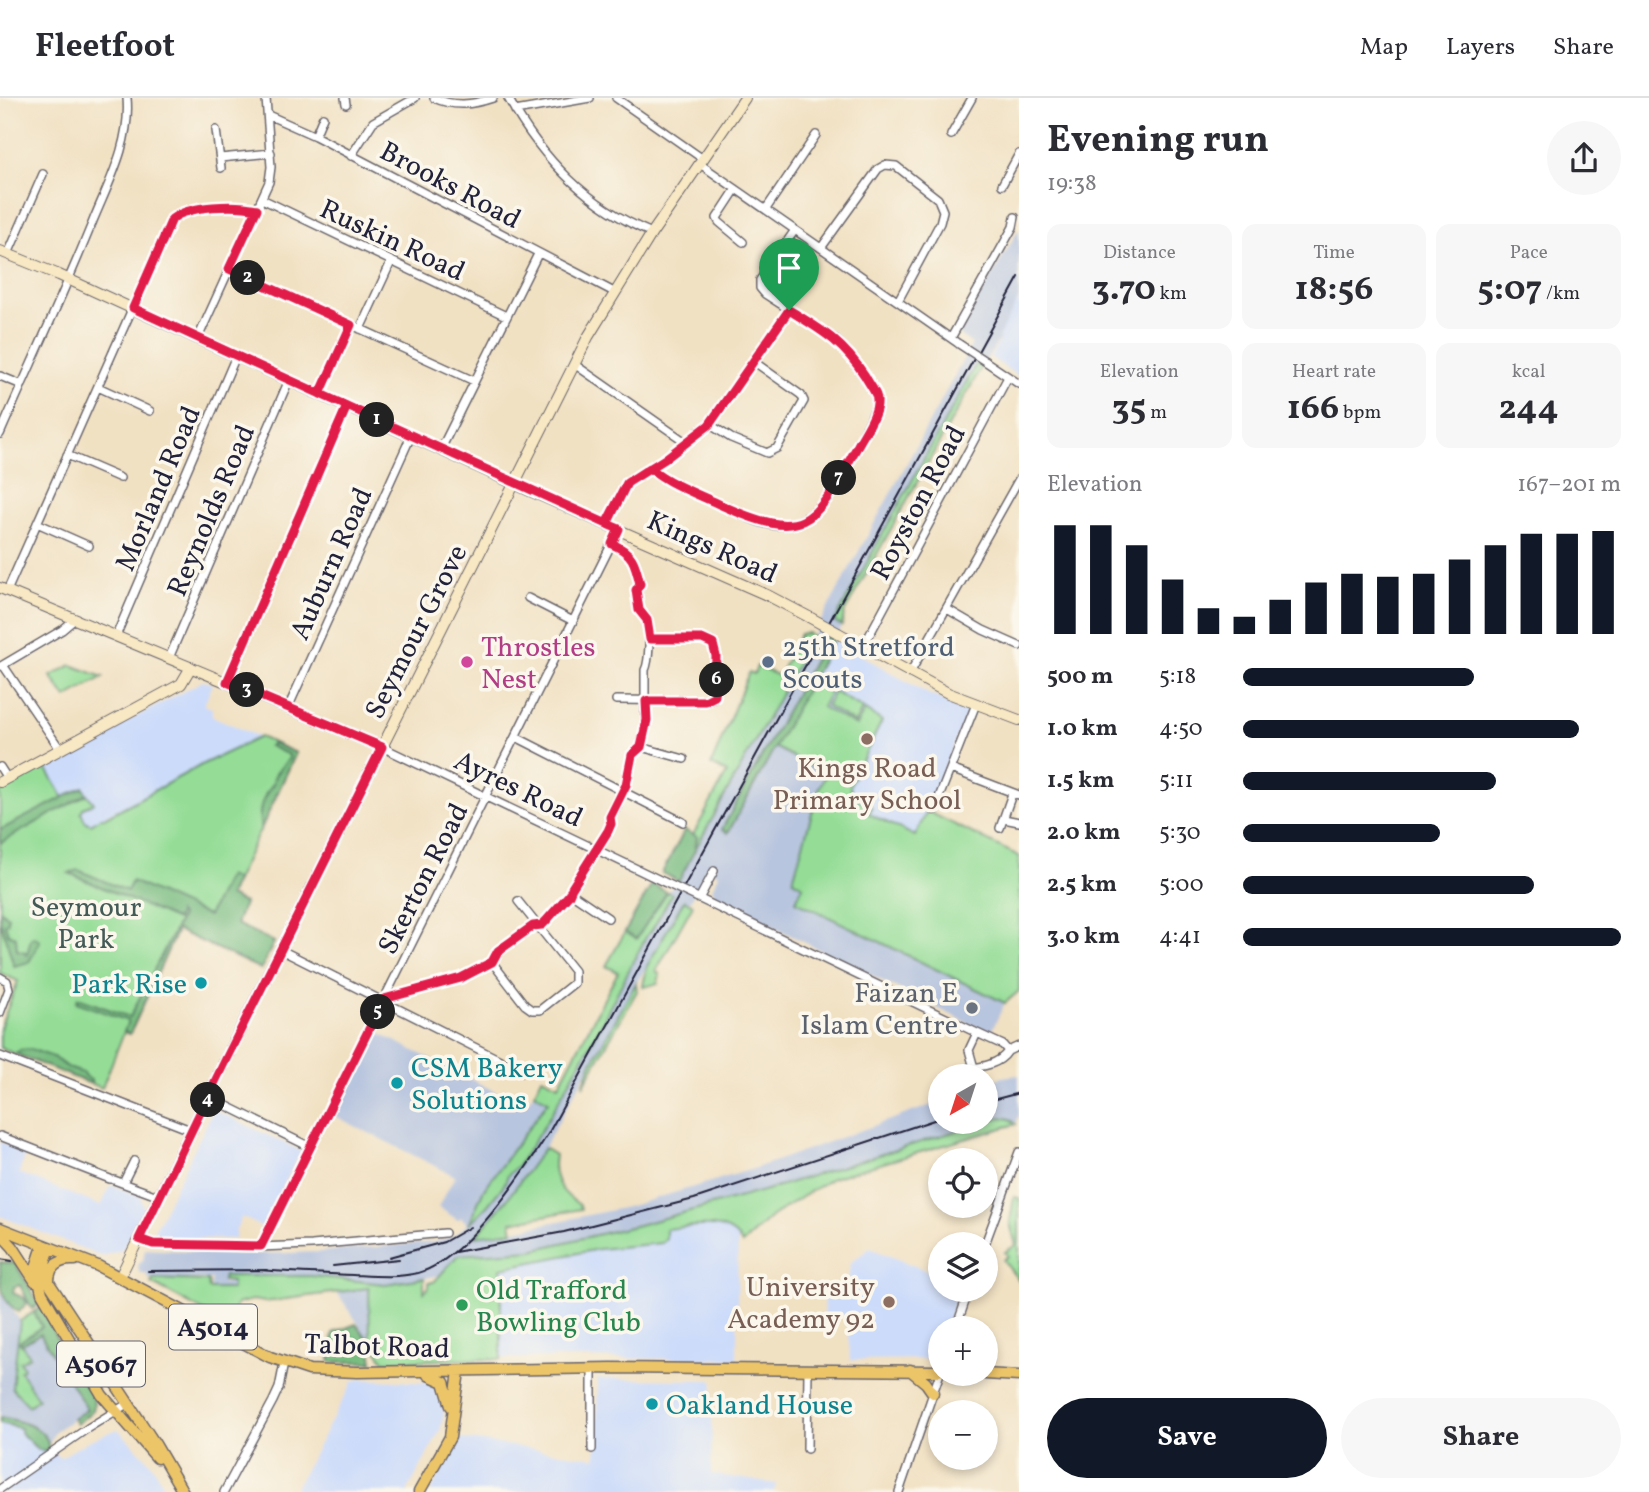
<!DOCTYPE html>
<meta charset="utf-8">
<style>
body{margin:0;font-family:Vollkorn,serif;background:#f7f7f7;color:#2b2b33;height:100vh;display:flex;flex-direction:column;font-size:26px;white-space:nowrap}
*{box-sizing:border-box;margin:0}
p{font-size:23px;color:#7c7c81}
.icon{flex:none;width:38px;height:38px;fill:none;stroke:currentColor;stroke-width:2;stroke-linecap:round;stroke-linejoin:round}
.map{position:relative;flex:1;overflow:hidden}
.panel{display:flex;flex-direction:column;background:#fff;width:630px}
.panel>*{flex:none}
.needle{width:46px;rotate:219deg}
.buttons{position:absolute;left:928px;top:966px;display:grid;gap:14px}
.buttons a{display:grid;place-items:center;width:70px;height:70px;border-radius:50%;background:#fff;box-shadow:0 4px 10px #0003;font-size:35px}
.pin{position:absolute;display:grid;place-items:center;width:60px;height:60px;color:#fff;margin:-72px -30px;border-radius:50% 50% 50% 0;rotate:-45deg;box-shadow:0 0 7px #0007}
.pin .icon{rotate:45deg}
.km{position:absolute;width:35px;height:35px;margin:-18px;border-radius:50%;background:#222;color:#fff;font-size:19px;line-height:35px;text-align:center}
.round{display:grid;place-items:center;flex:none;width:74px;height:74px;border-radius:37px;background:#f7f7f7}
.headline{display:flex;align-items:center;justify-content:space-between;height:119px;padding:0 28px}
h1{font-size:38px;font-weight:700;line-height:52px}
.figures{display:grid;grid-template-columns:repeat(3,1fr);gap:10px;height:119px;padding:7px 28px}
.figures div{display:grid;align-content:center;border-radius:14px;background:#f7f7f7;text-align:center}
.figures b{font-size:35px;font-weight:700}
.figures small{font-size:19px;font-weight:400}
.figures p{font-size:19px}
.chart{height:196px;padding:14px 28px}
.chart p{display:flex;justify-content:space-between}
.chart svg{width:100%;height:126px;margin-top:7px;stroke:#111827;stroke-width:6}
.cta{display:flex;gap:14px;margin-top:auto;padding:14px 28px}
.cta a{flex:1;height:80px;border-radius:42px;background:#111827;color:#fff;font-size:28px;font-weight:700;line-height:80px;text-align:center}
.cta a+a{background:#f7f7f7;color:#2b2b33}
ul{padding:0 28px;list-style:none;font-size:23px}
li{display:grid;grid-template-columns:112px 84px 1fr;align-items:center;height:52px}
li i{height:18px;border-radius:9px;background:#111827}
header{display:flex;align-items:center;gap:42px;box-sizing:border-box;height:98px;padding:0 35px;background:#fff;border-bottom:2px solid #e1e1e2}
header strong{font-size:33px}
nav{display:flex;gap:38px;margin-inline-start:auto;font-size:24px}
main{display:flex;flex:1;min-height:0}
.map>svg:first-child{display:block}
.built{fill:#ccdbfa}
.industrial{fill:#b8c5de}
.green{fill:#95dd97;stroke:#5c8069;stroke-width:2}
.forest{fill:#78bc80;stroke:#4d6f5e;stroke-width:2}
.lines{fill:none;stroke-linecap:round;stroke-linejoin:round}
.street-casing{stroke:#6a656b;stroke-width:10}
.secondary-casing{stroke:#6a656b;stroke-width:12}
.primary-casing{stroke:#6a656b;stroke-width:13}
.street{stroke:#fff;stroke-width:7}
.secondary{stroke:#f8e8c3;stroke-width:10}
.primary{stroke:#edc569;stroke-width:10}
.tram{stroke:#22223b;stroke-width:2}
.street-bridge-casing{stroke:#6a656b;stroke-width:10;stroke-linecap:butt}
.secondary-bridge-casing{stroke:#6a656b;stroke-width:12;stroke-linecap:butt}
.street-bridge{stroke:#fff;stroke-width:7}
.secondary-bridge{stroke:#f8e8c3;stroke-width:10}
.route-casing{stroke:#fff;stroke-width:14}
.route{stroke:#e11d48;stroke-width:9}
.hotel-dot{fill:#d1479c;stroke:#fbf7ec;stroke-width:2.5}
.service-dot{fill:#5c6f8a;stroke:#fbf7ec;stroke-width:2.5}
.education-dot{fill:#8d6e63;stroke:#fbf7ec;stroke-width:2.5}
.culture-dot{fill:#0f9aa8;stroke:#fbf7ec;stroke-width:2.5}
.worship-dot{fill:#6b7280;stroke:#fbf7ec;stroke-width:2.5}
.leisure-dot{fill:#2e9e5b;stroke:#fbf7ec;stroke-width:2.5}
.labels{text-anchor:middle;stroke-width:7;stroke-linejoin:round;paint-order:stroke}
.shield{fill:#fbf7ec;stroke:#636270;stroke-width:2}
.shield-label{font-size:26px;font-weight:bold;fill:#22223b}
.street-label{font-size:28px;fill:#22223b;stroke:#fbf7ec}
.hotel-label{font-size:28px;fill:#b23c85;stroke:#fbf7ec;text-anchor:start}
.service-label{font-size:28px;fill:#4e5e75;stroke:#fbf7ec;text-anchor:start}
.education-label{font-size:28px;fill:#785e54;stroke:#fbf7ec}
.park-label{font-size:28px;fill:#445a57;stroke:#fbf7ec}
.culture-label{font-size:28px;fill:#0d838f;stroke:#fbf7ec;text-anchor:start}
.worship-label{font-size:28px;fill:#5b616d;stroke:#fbf7ec;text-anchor:end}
.leisure-label{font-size:28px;fill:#27864d;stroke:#fbf7ec;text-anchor:start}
</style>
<header>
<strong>Fleetfoot</strong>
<nav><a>Map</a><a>Layers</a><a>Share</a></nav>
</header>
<main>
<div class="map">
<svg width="1019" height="1394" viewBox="0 0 1019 1394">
<rect width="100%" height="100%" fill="#fbf7ec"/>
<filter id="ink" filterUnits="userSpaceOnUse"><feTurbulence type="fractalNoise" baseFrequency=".0143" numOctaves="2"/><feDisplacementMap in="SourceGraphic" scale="14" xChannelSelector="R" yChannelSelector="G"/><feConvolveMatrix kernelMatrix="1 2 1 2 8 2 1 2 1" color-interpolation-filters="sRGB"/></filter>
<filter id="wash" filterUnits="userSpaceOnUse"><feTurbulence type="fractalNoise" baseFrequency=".00686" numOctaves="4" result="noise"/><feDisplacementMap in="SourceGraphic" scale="28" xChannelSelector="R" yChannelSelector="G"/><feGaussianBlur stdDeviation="1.57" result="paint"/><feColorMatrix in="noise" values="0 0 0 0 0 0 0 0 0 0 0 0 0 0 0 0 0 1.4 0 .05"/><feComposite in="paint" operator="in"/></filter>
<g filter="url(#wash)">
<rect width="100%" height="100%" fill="#f1e1c3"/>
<!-- built -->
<path class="built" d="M1019,200V279L990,259L1000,242L997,240Z
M833,541L930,597L968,613L927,713L915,738L819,692L774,649Z
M203,583L213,586L204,607L212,610V618L260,639L106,717L94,737L82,732L45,668Z
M215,1012L301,1053L262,1129L242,1119L236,1131L235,1141L157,1140L154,1133L212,1015Z
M0,1044L27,1054L19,1075L101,1108L111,1087L140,1098L144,1111L122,1152L102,1158L0,1118Z
M738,1110L737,1261L501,1260V1167Z
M870,1150L940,1178V1192H959L945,1230H940V1244L931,1261L850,1262L848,1217L824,1218L823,1188H848L850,1165Z
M360,1281L429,1285L436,1288L443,1296L444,1315L440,1333L407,1394H293L353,1283Z
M598,1281L713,1282L711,1376L777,1386L773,1394H431L451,1356L455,1340L596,1360Z
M0,1324L30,1330L60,1360L88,1343L118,1331L150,1364L168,1394H0Z"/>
<!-- industrial -->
<path class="industrial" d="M1019,131V200L998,239L1000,241L982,268L844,515L842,528L777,650L826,676L819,690L793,782L803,788L796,803L1005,905L990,936L713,799L714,794L712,791L719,776L708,770L689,805L636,885L544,1050L547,1053L496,1136L627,1109L753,1071L940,1004V1024H985V985L1002,979L1019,977V1018L1016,1026L832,1080L437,1178L385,1186L312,1178H223V1185H232V1190H211V1181H148L147,1177L139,1174L138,1167L143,1162L145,1151L250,1156L318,1154L435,1144L453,1138L468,1126L461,1119L458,1122L438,1109L455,1078L335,1018L375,933L524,1008L534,995L548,1002L555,994L636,841L667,794L679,783L972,246L958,236Z
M370,1190V1243L336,1193Z
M0,1193L20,1223L23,1246L40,1235L87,1312L55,1333L49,1347L30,1330L0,1324Z"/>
<!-- green -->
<path class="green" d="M977,265L982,268L844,515L842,528L834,524Z
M807,535L813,538L695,752L697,739L693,737L727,675L711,667L749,574L754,576L757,568L779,578L800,536Z
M71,567L103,579L66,600L51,578Z
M813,578L833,589L822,609L856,628L865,612L882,623L850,687C851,701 862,704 872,709L869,716L915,738L927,713L1019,758V893L1005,905L796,803L803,788L793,782L819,690L826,676L774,649Z
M834,594L863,610L855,625L826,608Z
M260,639L296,655L229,798L244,805L236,826L274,844L261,871L177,832L130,936L124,934L102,990L0,950V930L18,883L0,875V693L45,668L68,707L87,696L94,705L83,710L81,714L85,723L91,726L101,719L104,720L205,665Z
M667,794L672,796L652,832L647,837L591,946L547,1023L517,1069L508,1077L504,1087L487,1108L469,1126L483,1093L548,1003L534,995L542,979L559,987L618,874L606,868L625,834L637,840Z
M684,802L693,807L656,873L660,876L658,885L645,889L643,888L647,868Z
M636,885L637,893L583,988L590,968Z
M1001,1019L1010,1021L1016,1026L832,1080L772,1118L742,1146C729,1119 691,1129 666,1131V1141L662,1145L599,1151L501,1170V1261L384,1263L370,1243L369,1190L265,1204L252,1202L237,1206L227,1226L151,1185L153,1181L208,1183L209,1191H232V1184L223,1183L224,1178H312L385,1186L424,1180V1194L429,1189V1184H434L458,1157L532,1152L638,1127L763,1093Z
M544,1050L555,1057C551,1079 561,1096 580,1107L581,1111L511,1124L513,1133L476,1138L505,1104Z
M1014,1099L1019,1100V1183L1003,1162L1008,1158L1005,1154L1016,1147L1010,1125Z
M34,1214L42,1229L20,1245L30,1258L20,1264L24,1270L20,1273L38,1301L29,1308L12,1290L20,1223Z"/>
<!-- forest -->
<path class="forest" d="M828,537L834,541L728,735L722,731Z
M273,645L296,655L261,731C257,715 262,698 273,686C273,674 283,669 289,660V657L269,648Z
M83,689L87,696L0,745V732Z
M685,732L697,739L695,752L679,783L662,775Z
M78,772L127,793L132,783L208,818L228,778L236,782L229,798L244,805L236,826L274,844L261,871L177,832L130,936L124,933L128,923L76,904L78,900L130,919L181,819L178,815L177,822L69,775Z
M652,786L667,794L636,841L625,834Z
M0,812L8,819V824L5,826L8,836L16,839L17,852L25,854L27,857L31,840L35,839L40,843L29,864L14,868L0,822Z
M30,951L53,959L68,970L83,975L84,978L91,982V986L16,956L20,952Z
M0,1164L15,1165L39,1206L32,1211L20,1187L14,1189L13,1195L24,1200L27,1205L19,1214C0,1204 0,1184 0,1164Z
M41,1209C53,1230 61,1253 75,1274C82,1286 98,1296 93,1312L77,1326L73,1321L87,1311L40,1236L22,1246L19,1244L42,1229L34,1214Z
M356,1226L370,1243L373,1264H330L333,1235Z
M0,1319C16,1322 52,1329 48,1352L44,1354L35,1349L20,1334V1330L0,1325Z"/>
</g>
<g filter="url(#ink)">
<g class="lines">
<defs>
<path id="street" d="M345,0L346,6
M434,0C454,9 472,7 493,0
M508,0C542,61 587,108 652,135
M616,0L703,61
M515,13L590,0
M268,17L315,38L614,194
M216,32L221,70
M951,37L972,0
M315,38L323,19
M351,58L373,24L415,0
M220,60L271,55
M700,66L959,246
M1002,87L1019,56
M736,91L717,120L719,124L743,144
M262,101L506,218
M766,111L816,37
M821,150L878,71L885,67L896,68L938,101L943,113L940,125L898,203
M8,156L43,76
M230,171L474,283
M360,231L391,164
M198,240L269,84L271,69L266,0
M951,240L1013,129L1015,119
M985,263L1019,286
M574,266L687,345
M0,278L22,287
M98,289L150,313
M320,296L351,227
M709,326L731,340L767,355L777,350L804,303L801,297L753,263
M0,336C31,265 64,195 93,123C109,84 131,44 127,0
M441,351L538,156
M67,357L120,380
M650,370C671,387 697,396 722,407C738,415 754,424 772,427C824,435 849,362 869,325L877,307L875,295L847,253L835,241L765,196L760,190V182L795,132
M37,425L89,448
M607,426L627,385L665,361L709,326L789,212
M7,493L172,121C189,107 235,106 257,111
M528,500L573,523
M947,511L983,532L1019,548
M116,538L236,258
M863,549L1008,279
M169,560L289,282
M3,567L60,651
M1,568L62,532L75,521
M910,575L1019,381
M227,584L347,308
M616,602L700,603C706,603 712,603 715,597C720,587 717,553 712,544L702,541H650
M288,610L411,338
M516,639L683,724
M382,649L664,784
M641,649L684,661
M0,669L7,680
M951,671L1019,697
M934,712L976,606
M1004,721L1019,724
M1000,730L1012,696
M571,795L608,820
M696,799L977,935L1003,947L1008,953
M699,801L714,773
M281,852L524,974
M492,864L525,907L532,912H540L574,885V873L518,803
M0,879L7,883L9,891L0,915
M385,901L461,880L492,864L498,854L533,828L542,827L569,797L608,733L611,726L610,719L616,710L626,687L632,657L641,649L647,622L645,614V572C649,565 651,530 647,522C644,513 645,521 640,513C636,505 636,493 640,486C635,464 633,456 612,446
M1008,953L1019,948
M0,958L193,1033
M974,970L969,952L977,935
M966,971C981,969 999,967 1008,953
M209,999L310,1049
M0,1038L110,1081
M114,1082L160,1099
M123,1085L134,1063
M139,1141L153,1145L258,1149L312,1147L445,1135
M985,1146L1019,1054
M261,1147L619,431
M956,1230L969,1192
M592,1351V1270
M807,1351L808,1272
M0,1391L88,1330L127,1306
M224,1394L273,1303L279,1290L284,1265
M899,1394L940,1275"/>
<path id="secondary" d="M0,153L59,177L528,392L769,498L809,519
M0,490L382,649
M838,535L948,595L1019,622
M0,684L181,586L191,569
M120,1179L241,930L588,239L652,135L745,0"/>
<path id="primary" d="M0,1130L98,1168L270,1259L309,1272L357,1274L611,1270L940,1273
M0,1135L13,1149L35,1183
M50,1150L43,1170L44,1177L155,1346L183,1394
M50,1150L41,1154L36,1169L42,1195L102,1297L157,1360
M49,1183C49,1167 60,1161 75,1162
M910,1272L926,1285L933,1295
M985,1276L1019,1278
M428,1277L444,1284L451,1308
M419,1394L450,1339L459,1273"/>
</defs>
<!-- street casing -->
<use href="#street" class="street-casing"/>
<!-- secondary casing -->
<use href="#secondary" class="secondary-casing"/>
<!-- primary casing -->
<use href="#primary" class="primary-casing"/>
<!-- street -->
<use href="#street" class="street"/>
<!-- secondary -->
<use href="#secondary" class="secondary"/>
<!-- primary -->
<use href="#primary" class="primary"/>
<!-- tram -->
<path class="tram" d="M985,1004L1019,995
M455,1154L564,1134L694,1101L940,1020
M389,1159L444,1144L470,1129
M0,1161L12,1163
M333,1168L399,1161
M256,1172C289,1174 321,1176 353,1177C374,1178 397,1180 418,1175C466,1162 522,1077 548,1036L1019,179
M148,1173L267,1172"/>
<defs>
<path id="street-bridge" d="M959,246L985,263
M664,784L696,799"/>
<path id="secondary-bridge" d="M809,519L838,535"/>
</defs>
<!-- street-bridge casing -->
<use href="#street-bridge" class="street-bridge-casing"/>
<!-- secondary-bridge casing -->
<use href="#secondary-bridge" class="secondary-bridge-casing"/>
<!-- street-bridge -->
<use href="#street-bridge" class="street-bridge"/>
<!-- secondary-bridge -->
<use href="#secondary-bridge" class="secondary-bridge"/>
</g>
</g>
<g class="lines" filter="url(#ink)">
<defs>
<path id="route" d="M789,212L709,327L665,361L627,385L607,426L503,379C379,323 256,267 133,210L172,121C189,107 236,106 257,111L229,171L351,227L320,296L347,308L227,584L382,649L226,961L139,1141L153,1146L261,1148L384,901L461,880L492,864L498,853L533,828L542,827L546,823L569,797L572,790L608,733L611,726L610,719L626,687L632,657L641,649L647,622L646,603H705L715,598L716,558L713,546L702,541H650L647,522L639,512L636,492L640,486C635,464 633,455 612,446L619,431L607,426L608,422L627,385L650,370C671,387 697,396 721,407C807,446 814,426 856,351C863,336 882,313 876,297C873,290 868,284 865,278C843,244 823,233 789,212"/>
</defs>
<!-- route casing -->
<use href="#route" class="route-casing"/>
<!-- route -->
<use href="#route" class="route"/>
</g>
<!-- markers -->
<circle class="hotel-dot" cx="467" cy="564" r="7"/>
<circle class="service-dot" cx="768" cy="564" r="7"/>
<g class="education-dot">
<circle cx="867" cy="641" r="7"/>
<circle cx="889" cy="1204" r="7"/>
</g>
<g class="culture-dot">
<circle cx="201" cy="885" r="7"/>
<circle cx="397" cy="985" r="7"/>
<circle cx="652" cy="1306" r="7"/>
</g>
<circle class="worship-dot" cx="972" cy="910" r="7"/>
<circle class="leisure-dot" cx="462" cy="1207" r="7"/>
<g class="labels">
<!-- shield labels -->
<g class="shield">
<rect x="169" y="1206.5" width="88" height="45" rx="5"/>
<rect x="57" y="1243.5" width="88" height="45" rx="5"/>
</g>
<g class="shield-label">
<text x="213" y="1238">A5014</text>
<text x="101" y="1275">A5067</text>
</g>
<!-- street labels -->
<g class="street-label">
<text transform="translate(451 86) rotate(28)" y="10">Brooks Road</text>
<text transform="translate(393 141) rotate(25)" y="10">Ruskin Road</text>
<text transform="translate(157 390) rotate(-67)" y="10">Morland Road</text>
<text transform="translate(917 404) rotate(-62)" y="10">Royston Road</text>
<text transform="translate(210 412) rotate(-67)" y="10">Reynolds Road</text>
<text transform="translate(713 448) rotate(24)" y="10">Kings Road</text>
<text transform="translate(330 465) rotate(-66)" y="10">Auburn Road</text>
<text transform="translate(415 533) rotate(-63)" y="10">Seymour Grove</text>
<text transform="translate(519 690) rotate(26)" y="10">Ayres Road</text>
<text transform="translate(422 780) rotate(-63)" y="10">Skerton Road</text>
<text transform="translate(377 1247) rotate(2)" y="10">Talbot Road</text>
</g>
<!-- hotel labels -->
<g class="hotel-label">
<text x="481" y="558">Throstles<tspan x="481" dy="32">Nest</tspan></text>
</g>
<!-- service labels -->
<g class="service-label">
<text x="782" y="558">25th Stretford<tspan x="782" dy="32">Scouts</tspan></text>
</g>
<!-- education labels -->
<g class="education-label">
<text x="867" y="679">Kings Road<tspan x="867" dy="32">Primary School</tspan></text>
<text x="875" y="1198" text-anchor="end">University<tspan x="875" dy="32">Academy 92</tspan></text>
</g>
<!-- park labels -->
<g class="park-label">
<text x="86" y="818">Seymour<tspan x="86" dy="32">Park</tspan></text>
</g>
<!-- culture labels -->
<g class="culture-label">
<text x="187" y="895" text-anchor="end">Park Rise</text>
<text x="411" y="979">CSM Bakery<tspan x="411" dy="32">Solutions</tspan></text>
<text x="666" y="1316">Oakland House</text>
</g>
<!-- worship labels -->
<g class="worship-label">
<text x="958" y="904">Faizan E<tspan x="958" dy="32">Islam Centre</tspan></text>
</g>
<!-- leisure labels -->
<g class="leisure-label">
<text x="476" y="1201">Old Trafford<tspan x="476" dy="32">Bowling Club</tspan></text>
</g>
</g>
</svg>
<div class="buttons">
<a><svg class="needle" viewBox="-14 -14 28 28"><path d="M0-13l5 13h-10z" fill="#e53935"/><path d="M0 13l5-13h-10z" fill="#7c7c81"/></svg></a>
<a><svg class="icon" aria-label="locate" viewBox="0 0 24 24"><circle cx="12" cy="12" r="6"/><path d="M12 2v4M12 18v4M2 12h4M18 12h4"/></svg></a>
<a><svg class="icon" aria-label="layers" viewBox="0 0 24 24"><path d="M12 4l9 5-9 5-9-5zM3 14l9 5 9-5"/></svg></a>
<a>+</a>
<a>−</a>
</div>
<div class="pin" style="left:789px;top:212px;background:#1e9e55"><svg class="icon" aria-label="arrive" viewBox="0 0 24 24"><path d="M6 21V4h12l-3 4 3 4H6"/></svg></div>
<b class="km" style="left:377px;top:322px">1</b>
<b class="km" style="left:248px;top:180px">2</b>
<b class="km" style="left:247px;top:592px">3</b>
<b class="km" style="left:208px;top:1002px">4</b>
<b class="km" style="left:378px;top:914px">5</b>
<b class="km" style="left:717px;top:582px">6</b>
<b class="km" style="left:839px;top:380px">7</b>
</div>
<section class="panel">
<div class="headline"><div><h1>Evening run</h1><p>19:38</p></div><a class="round"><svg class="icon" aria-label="share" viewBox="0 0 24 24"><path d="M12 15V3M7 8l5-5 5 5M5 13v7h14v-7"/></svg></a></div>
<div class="figures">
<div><p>Distance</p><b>3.70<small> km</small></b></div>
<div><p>Time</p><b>18:56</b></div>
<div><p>Pace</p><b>5:07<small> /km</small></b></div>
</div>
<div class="figures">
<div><p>Elevation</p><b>35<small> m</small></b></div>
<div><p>Heart rate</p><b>166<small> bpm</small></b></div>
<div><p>kcal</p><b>244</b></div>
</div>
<div class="chart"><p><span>Elevation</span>167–201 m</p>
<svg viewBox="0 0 160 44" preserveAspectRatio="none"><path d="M5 44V6M15 44V6M25 44V13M35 44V25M45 44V35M55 44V38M65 44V32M75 44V26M85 44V23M95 44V24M105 44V23M115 44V18M125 44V13M135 44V9M145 44V9M155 44V8"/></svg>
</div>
<ul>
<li><b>500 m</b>5:18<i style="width:61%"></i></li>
<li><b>1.0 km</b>4:50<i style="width:89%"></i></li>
<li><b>1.5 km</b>5:11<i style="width:67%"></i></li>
<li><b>2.0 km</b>5:30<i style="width:52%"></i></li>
<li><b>2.5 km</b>5:00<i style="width:77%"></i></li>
<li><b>3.0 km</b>4:41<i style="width:100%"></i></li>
</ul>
<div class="cta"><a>Save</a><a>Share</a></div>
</section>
</main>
